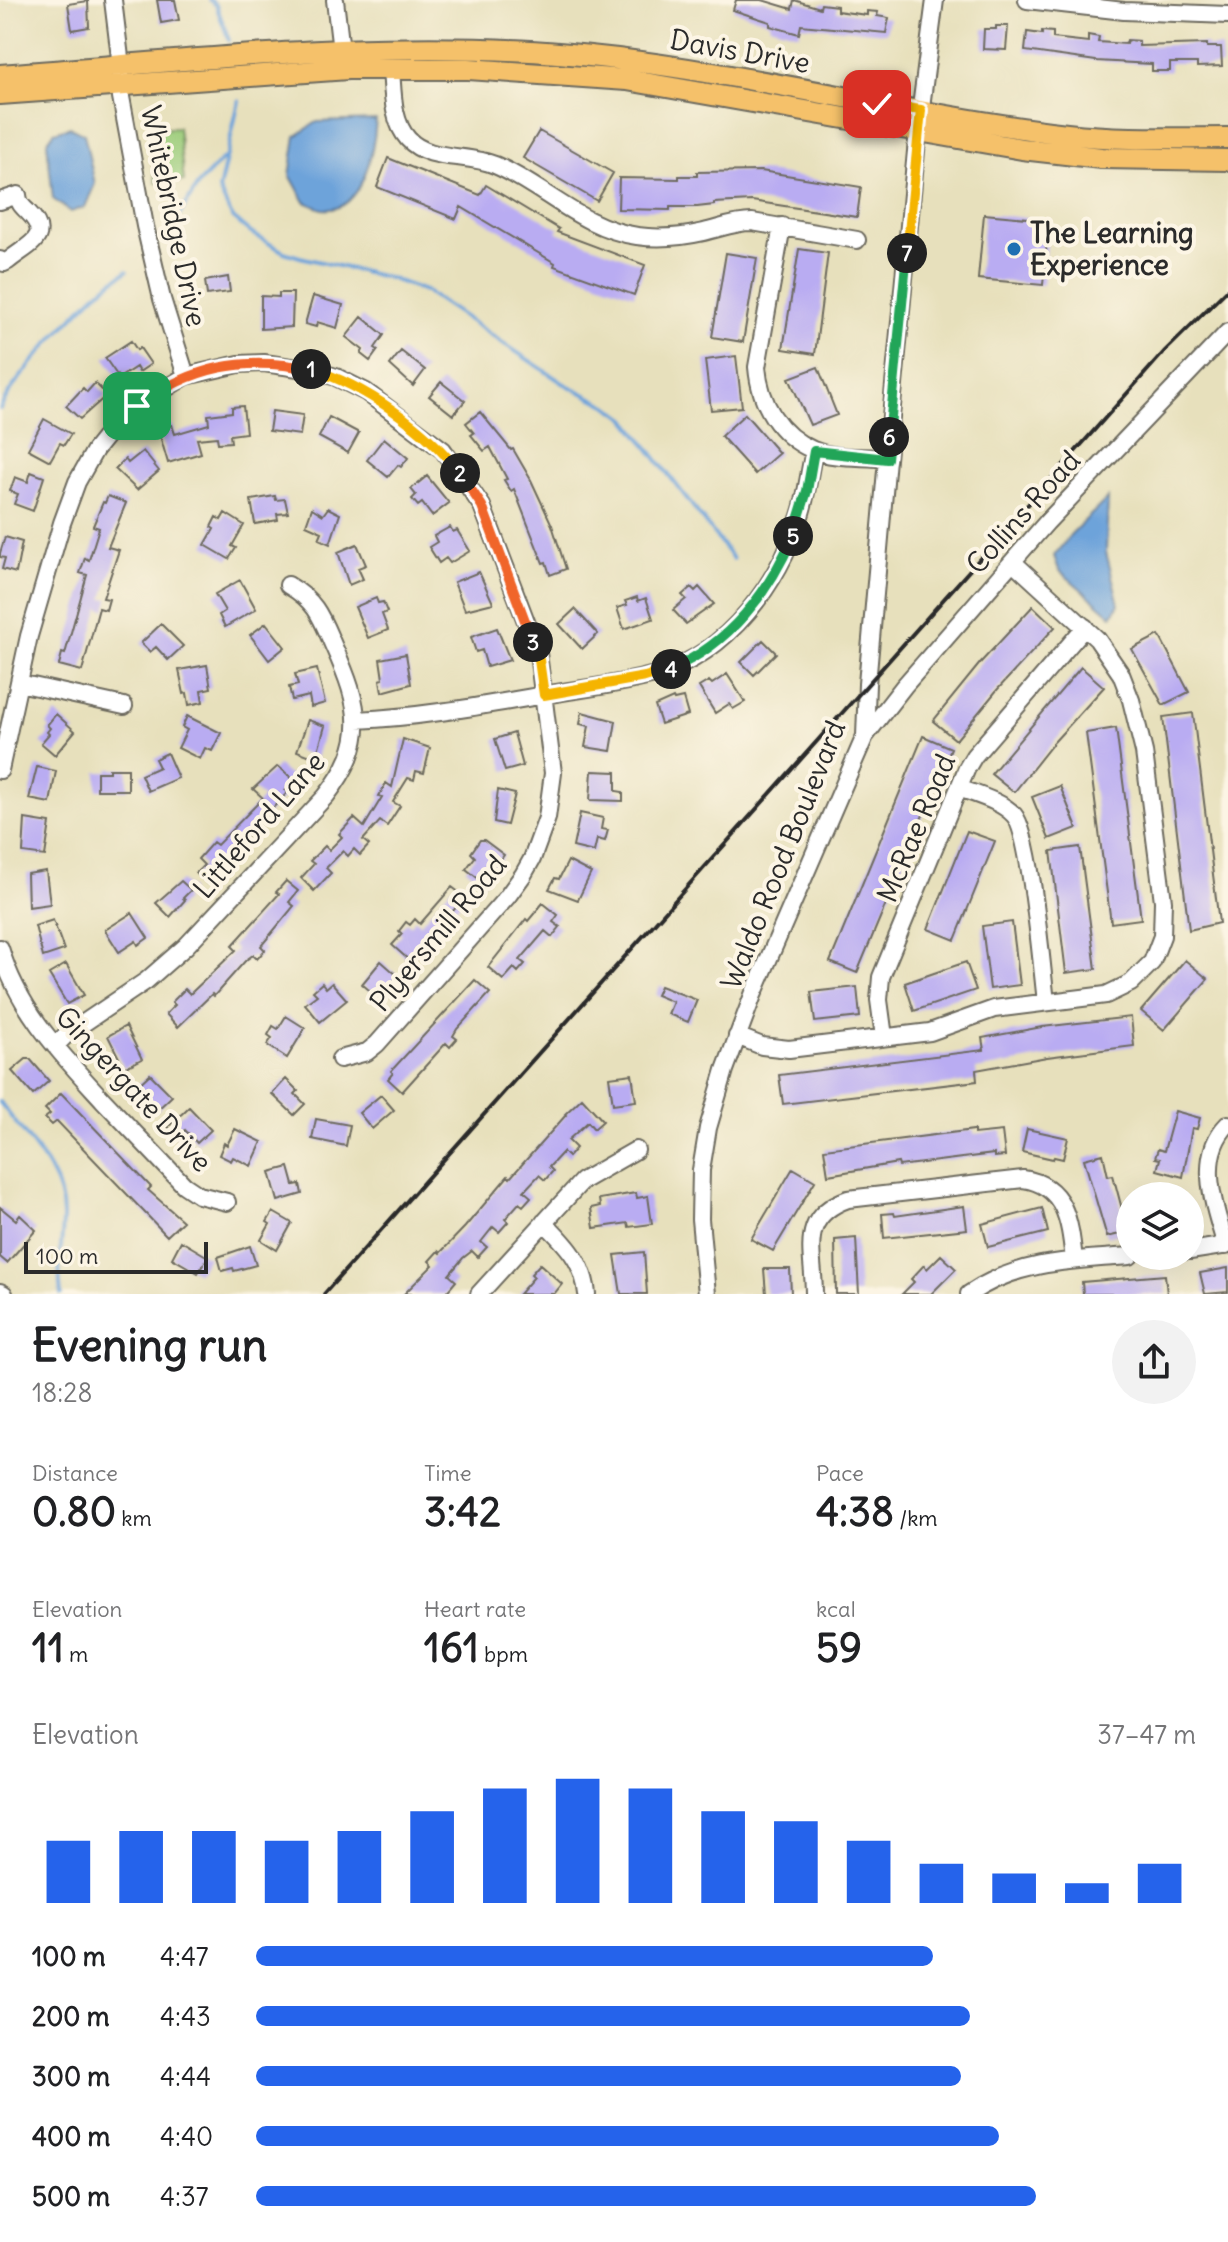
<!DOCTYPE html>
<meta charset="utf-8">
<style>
body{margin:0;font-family:Delius,sans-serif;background:#f2f2f2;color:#202124;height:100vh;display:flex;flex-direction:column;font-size:30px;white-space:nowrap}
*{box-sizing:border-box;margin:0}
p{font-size:26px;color:#757577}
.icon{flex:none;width:44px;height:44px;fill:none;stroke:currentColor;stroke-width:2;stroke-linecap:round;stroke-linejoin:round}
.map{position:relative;height:1294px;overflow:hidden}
.sheet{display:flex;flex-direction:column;background:#fff;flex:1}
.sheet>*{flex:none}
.controls{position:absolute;left:1116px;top:1182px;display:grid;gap:16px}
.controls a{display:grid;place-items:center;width:88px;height:88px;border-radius:50%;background:#fff;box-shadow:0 8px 32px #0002;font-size:40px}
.scale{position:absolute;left:24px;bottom:20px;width:184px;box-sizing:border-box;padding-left:8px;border:4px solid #2b2b2b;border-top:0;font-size:22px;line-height:28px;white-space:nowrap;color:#2b2b2b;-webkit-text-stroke:6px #fcf5e5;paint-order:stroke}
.pin{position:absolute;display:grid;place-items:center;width:68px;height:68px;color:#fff;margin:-34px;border-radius:16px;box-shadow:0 4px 12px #0006}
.km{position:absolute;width:40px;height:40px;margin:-20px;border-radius:50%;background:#222;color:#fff;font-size:22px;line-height:40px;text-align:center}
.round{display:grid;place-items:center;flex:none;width:84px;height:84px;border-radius:42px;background:#f2f2f2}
.summary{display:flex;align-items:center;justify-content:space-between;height:136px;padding:0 32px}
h1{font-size:44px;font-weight:700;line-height:60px}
.metrics{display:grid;grid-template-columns:repeat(3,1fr);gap:12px;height:136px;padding:8px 32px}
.metrics div{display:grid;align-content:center}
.metrics b{font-size:40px;font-weight:700}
.metrics small{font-size:22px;font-weight:400}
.metrics p{font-size:22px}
.chart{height:224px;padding:16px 32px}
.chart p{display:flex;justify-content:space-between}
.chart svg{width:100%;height:144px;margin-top:8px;stroke:#2563eb;stroke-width:6}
ul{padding:0 32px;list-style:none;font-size:26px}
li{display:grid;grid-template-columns:128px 96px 1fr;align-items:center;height:60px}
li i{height:20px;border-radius:10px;background:#2563eb}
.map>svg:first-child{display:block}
.green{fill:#9dcd7c;stroke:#647c54;stroke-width:2}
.water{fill:#6da3da;stroke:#4c6782;stroke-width:2}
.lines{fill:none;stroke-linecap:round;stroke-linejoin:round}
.stream{stroke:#6da3da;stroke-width:4}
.building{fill:#b9acf2}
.minor-casing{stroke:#6d6a5e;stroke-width:20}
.major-casing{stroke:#6d6a5e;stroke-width:24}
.minor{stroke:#fff;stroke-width:16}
.major{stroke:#f5c16b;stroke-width:20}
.rail{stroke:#2b2b2b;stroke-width:4}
.split-1-casing{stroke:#fff;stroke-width:16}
.split-2-casing{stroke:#fff;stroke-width:16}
.split-3-casing{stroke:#fff;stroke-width:16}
.split-4-casing{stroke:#fff;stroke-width:16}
.split-5-casing{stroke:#fff;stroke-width:16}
.split-6-casing{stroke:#fff;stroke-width:16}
.split-7-casing{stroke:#fff;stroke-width:16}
.split-8-casing{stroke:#fff;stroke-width:16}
.split-1{stroke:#f0652b;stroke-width:10}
.split-2{stroke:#f5b400;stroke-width:10}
.split-3{stroke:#f0652b;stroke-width:10}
.split-4{stroke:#f5b400;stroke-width:10}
.split-5{stroke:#22a559;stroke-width:10}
.split-6{stroke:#22a559;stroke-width:10}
.split-7{stroke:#22a559;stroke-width:10}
.split-8{stroke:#f5b400;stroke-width:10}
.poi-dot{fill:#1f6fb2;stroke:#fcf5e5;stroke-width:3}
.labels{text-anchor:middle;stroke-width:8;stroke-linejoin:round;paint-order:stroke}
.street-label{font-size:28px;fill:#2b2b2b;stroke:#fcf5e5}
.poi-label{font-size:28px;font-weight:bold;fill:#2b2b2b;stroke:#fcf5e5;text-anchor:start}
</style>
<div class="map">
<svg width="1228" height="1294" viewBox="0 0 1228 1294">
<rect width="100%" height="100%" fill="#fcf5e5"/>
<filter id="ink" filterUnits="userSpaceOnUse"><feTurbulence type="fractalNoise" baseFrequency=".0125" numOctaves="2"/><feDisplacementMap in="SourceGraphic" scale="16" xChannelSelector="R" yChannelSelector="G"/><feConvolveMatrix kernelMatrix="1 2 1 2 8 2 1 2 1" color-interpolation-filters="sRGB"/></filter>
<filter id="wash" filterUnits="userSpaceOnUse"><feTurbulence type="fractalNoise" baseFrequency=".006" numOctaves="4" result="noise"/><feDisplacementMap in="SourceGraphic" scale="32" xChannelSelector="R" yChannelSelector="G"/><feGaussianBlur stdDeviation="1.8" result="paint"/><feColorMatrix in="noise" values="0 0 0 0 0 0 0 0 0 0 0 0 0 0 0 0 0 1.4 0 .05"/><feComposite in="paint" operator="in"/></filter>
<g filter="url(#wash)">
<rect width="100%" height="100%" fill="#e7e0bc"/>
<!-- green -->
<path class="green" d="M178,127L184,181L156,183L148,131Z"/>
<!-- water -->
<path class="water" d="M376,120C374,148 364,214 323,209C317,208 310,204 305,202L290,175L296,136L317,122Z
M70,127L84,134L95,184L85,207L71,212L53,199L47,142L54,132Z
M1108,498L1106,552L1119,604L1112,616L1059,570L1054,556L1071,534Z"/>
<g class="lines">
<!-- stream -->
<path class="stream" d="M210,0L216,5L229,40
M239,101L219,190L232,217L251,233L284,252L300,257L389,278L425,291L563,383L608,406L626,419L733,559
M176,221L199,183L224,158
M0,409C11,382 69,320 92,298C102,288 115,280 127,271
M0,1102C25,1138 65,1173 63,1220C62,1247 57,1265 61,1294"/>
</g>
<g id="blocks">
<!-- building -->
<path class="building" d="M157,0H175L179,20L161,23Z
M736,0H762L792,9L794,0L820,8L821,4L837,6V11L867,15V11L878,12L877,16L889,18L886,33L801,25L799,34L770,26V22L733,10Z
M88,1L89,27L72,30L68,4Z
M996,26H1008L1006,50L983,49L984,29H996Z
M1042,31L1053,32V38L1088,42V35L1099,37L1098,42L1126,44L1127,40L1139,41V46L1207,44V47H1221L1222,66L1197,67V63H1170V71H1152V64L1096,61L1025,51L1027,32L1042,34Z
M539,131L613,173L597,201L523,158Z
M388,158L480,195L486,185L559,229L557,232L645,265L634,295L554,266L555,263L461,207L456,219L377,187Z
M761,171L861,187L857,217L752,201L714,203V205L697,207H670V210L618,209L619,178L679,179V176H697V172Z
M984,214L1049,220L1043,285L978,279Z
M799,249L828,253L815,354L783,349Z
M726,253L757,258L743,342L712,337Z
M228,277L230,292L207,295L205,281Z
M279,293H293L292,327L261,329V296L279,297Z
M313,296L343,305L337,328L317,322L316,327L305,324Z
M362,317L384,335L375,348L378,350L370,361L361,354L363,350L346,337Z
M131,341L137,350L140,348L151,364L139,372L136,367L119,378L105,358Z
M401,351L425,370L413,386L390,365Z
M736,356L742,407L711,410L705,360Z
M818,367L837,415L810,425L789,378Z
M441,382L465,401L453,415L429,396Z
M95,383L107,395L80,419L66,406L83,388L87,392Z
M243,406L246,433L230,435L231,442L218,443L217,437L197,439L201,453L168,463L158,429L172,425L175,434L209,424L208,415L232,412V407Z
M272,411L303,415L300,435L269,431Z
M480,412L511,450L513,449L531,480L552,525L566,569L550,575L546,562L543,563L514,489L511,491L504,480L507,479L490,447L484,451L471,435L474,433L466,423Z
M745,414L779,453L755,474L721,436Z
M329,417L359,433L348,453L319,437Z
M44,419L71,434L64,445L60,443L50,461L28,449Z
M384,438L408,458L401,467L398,465L388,477L367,460Z
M143,451L159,471L137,490L115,469L125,459L128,463Z
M31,472L44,477L33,511L14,504L18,494L10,491L15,477L28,482Z
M427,476L449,503L432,516L422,503L418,506L412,499L416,495L411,489Z
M108,496L126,503L108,547L119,550L103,598L109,599L106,610L99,608L82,671L59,665L62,653L65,654L87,575L80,573L85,558L89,560L99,528L93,526L103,502L105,503Z
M275,496L276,500L285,499L288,513L277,514L278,520L255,524L251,500Z
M312,508L323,515L328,508L340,514L330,544L319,539L322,532L306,525Z
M225,513L244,525L232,546L236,548L229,559L205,545L214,529L211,527L216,517L221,520Z
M450,527L453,532L457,530L470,551L450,563L446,558L439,563L429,547L437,542L434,536Z
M5,537L22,542L16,573L2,569L5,558L0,557V553Z
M357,544L366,565L358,568L363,579L349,585L338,552Z
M479,572L493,603L465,610L454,582Z
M240,580L256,609L225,627L219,615L225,611L215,594Z
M691,587L695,591L699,587L714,604L686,624L673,610L686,599L682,595Z
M637,597L638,601L646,598L653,619L624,629L617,608L627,605L625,601Z
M376,598L378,603L383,602L387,612L382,614L388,630L368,638L355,607Z
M1033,606L1055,627L997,690L956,740L933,721L981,662Z
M575,609L598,634L582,649L559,624Z
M266,623L285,647L269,660L250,635Z
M161,624L183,646L168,660L156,647L150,652L141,643Z
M497,628L510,660L487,667L482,650L476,652L471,637Z
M1159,635L1189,692L1163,705L1132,649Z
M763,640L776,653L754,675L741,662Z
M406,654L411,684L382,692L380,680L383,679L380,659Z
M207,665L211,688L201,690L203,702L189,705L187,693L184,694L179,670Z
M1081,667L1104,687L1054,742L1015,791H1012L991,774Z
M317,669L325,703L311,707L309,696L292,700L289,687L298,685L295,674Z
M727,674L745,702L733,709L729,704L715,713L699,687L709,681L712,684Z
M673,698L674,700L683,698L688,715L661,724L655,706Z
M582,712L616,721L611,751L585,747L589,726L580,724Z
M1193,713L1219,923L1189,930L1163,717Z
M56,714L75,731L55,755L41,743L49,734L47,732L50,728L47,725Z
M187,716L221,733L212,751L205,748L200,759L178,748L187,730L182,727Z
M308,720L325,726L316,758L297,751Z
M1116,728L1141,919L1111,923L1086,733Z
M514,733L523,766L505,771L495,739Z
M923,736L951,748L857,973L830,962Z
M403,739L430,748L424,773L416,771L414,780L408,778L393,802L400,806L387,826L380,821L363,840L369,845L360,855L354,849L348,856L343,851L326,868L331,873L314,891L301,878L314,864L310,861L325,846L329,850L342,837L339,834L354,818L364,827L382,797L379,796L386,783L392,787Z
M167,753L178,778L148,791L141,775L159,767L155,759Z
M278,766L294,780L285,790L288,792L213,871L216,873L207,883L196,873L204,865L198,859L213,842L217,845L263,798L253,789Z
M37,767L56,771L50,803L29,799Z
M109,769H128V790H97V772H109Z
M592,771L616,772V791L623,792V801L590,800Z
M1060,786L1077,828L1049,839L1032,797Z
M498,790L515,794L507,825L494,822Z
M580,813L603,818L601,829L608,830L605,841L597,839L594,852L573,847Z
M25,819L50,823L45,856L23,853Z
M967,831L995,841L955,940L928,929Z
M480,840H484L504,855L484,883L466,869L475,857L471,853Z
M1080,847L1096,969L1066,973L1051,851Z
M568,861L591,873L578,900L549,889L555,878L559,879Z
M46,871L50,904L28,907L27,874Z
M181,881L191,890L183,898L185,900L170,917L156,903Z
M286,881L298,891L289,902L294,906L261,946L265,950L257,959L253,955L246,960L214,996L212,994L178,1027L166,1014L175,1005L172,1002L185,989L190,994L236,950L232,946L279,894L276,892Z
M452,887L465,897L410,961L392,945L402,934L399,931L406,922L410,925L415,919L420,924Z
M543,903L558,915L553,922L560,927L552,937L545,931L520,960L525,964L518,972L514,968L503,980L488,967L526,919L528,921Z
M132,913L148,938L138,945L136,941L119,952L105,930Z
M53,920L64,950L43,957L35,926Z
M1012,922L1020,985L990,989L982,926Z
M1185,960L1208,979L1164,1030L1141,1011Z
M381,961L398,976L384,992L381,990L376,996L362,984Z
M966,962L976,990L914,1011L905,983Z
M66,964L84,995L67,1004L49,974Z
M475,980L490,993L457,1029L453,1036L457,1039L450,1047L446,1043L402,1092L388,1079L393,1073L391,1071Z
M322,983L326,988L332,983L347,1000L320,1022L305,1004L317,995L313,991Z
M660,986L697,1000L688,1022L668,1014L673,1002L656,995Z
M857,987L860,1017L815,1022L811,992Z
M286,1016L305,1028L287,1058L267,1045L272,1038L268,1035L273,1026L278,1029Z
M1131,1017L1134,1046L1047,1057L976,1070L977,1081L783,1104L779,1075L984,1050L982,1038L1042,1027Z
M126,1026L142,1059L124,1068L108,1036Z
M26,1059H30L49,1081L33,1095L12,1071Z
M150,1074L172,1096L155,1112L139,1095L142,1093L136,1087Z
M632,1074L636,1101L613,1104L609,1077Z
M286,1079L298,1091L295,1094L305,1104L294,1115L272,1094Z
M61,1093L151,1187L148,1190L183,1221L167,1236L57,1121L52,1125L45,1118L50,1114L45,1109Z
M381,1095L394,1110L372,1129L359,1113Z
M582,1098L603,1121L594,1129L588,1122L568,1140L576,1148L568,1157L563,1152L549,1167L553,1171L545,1180L539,1175L524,1191L531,1197L523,1206L519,1203L505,1219L508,1222L499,1232L493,1227L481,1242L487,1247L478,1257L472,1251L463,1258L449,1275L456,1281L445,1294H404L433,1265L429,1261L438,1251L440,1253L465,1227L508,1176L510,1178L566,1115L565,1114Z
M189,1107L211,1130L197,1143L185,1130L177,1137L168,1127Z
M1175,1111L1200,1118L1197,1129L1192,1128L1183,1177L1157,1170L1160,1159L1155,1158L1158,1149L1164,1151Z
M316,1119L350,1125L346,1146L312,1139Z
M235,1129L262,1142L251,1166L233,1157L231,1161L219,1155L224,1143L227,1145Z
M1027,1129L1068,1138L1063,1159L1054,1157L1053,1159L1022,1152Z
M974,1130V1134L1002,1131L1005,1156L994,1157V1154L899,1166L898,1163L828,1175L824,1149Z
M1103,1154L1108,1176L1113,1175L1128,1232L1107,1237L1084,1159Z
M289,1167L294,1185L300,1184L302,1194L278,1201L270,1172Z
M793,1168L815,1181L773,1251L751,1239Z
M636,1193L637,1198L648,1196L652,1224L629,1227L628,1223L594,1228L591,1208L600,1206L599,1199Z
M964,1206L967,1229L884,1238L882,1214L894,1213L895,1216Z
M0,1207L16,1220L20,1215L36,1230L7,1263L0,1257Z
M1042,1208L1048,1232L988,1247L982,1224Z
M273,1212L292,1223L277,1250L261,1240L270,1224L267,1222Z
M856,1238L859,1294H836L835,1240Z
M181,1241L208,1257L198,1273L172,1258Z
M250,1246L256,1265L234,1271L233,1268L222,1271L218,1257Z
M644,1252L647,1294H621L615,1255Z
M941,1255L956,1269L931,1294H902L914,1282L911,1279L924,1265L927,1269Z
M540,1264L562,1284L554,1294H519L534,1277L531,1274Z
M1228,1268V1292L1205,1294L1200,1273Z
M764,1269H790L791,1294H766Z
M1165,1275L1167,1294H1083L1082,1282Z"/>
</g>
</g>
<g filter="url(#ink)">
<use href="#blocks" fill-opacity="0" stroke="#6d6a5e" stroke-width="2"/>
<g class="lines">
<defs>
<path id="minor" d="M113,0L121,66V97L145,226L162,299L186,376
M335,0L341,51
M1027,0L1124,11L1228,15
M391,69C393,93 392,121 408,139C429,162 468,153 495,165C544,186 581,228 637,236C659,239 682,237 704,232C721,228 735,222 752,222L857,240
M0,201L18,195C19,204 22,206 28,212C53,237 29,244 8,261L4,263L0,260
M782,226L757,367C760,403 778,435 813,450C834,459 864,456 887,459
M19,683L124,706
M357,720C423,717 486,705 550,694C586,688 624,684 658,674C729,652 779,583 800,516C807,495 809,472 814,451
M865,736L904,686L1047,522L1228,332
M0,770L29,636L62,523L77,482L95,450L111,430L137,406L186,376L239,364L264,363L312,370L336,377L366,392L443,450L482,506L538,653L553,773L547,818L532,859L523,875L507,897L377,1044L367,1052L340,1059
M959,788C977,795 1001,801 1014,815C1031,834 1042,970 1046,1002
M0,948C18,1010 61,1054 103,1100C130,1128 157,1157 184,1185L199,1195L227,1202
M737,1036L762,1046L789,1049L930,1032L994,1009L1106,995L1131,983L1152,962L1162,936L1163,901L1144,752L1131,700L1121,674L1097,639L1013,562
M884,1037L879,1000L881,977L967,768L974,756L1085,627
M55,1046L66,1035L146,981L186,946L326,796C369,741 361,707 334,647C321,617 317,602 288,585
M544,1222C566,1244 584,1262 587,1294
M1226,1246C1215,1208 1195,1157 1228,1124
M1190,1251L1228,1245
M0,1292L4,1294
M479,1294L582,1181L636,1150
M707,1294L700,1219L701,1170L708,1128L725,1070L753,995L865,736L867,684L887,459L918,130L935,0
M814,1294C814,1253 797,1217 848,1199L1023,1179C1067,1185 1070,1225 1074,1260
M969,1294C1017,1261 1073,1260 1130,1256"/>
<path id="major" d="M0,75C189,61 381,37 570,54C737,69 900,114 1067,134C1120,140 1174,138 1228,138
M0,94L348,69H468L627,80L1022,149L1101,158L1228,160"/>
</defs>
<!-- minor casing -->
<use href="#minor" class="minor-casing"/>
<!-- major casing -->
<use href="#major" class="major-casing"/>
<!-- minor -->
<use href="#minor" class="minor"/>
<!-- major -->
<use href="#major" class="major"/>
<!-- rail -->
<path class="rail" d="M324,1294L1164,352L1228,289"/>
</g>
</g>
<g class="lines" filter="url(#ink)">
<defs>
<path id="split-1" d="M137,406C193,366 243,356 311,369"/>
<path id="split-2" d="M311,369C364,385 427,429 460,473"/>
<path id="split-3" d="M460,473L482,506L533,642"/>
<path id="split-4" d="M533,642L538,653L544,695L645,677L671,669"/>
<path id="split-5" d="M671,669C729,644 769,593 793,536"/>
<path id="split-6" d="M793,536L807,491L814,451L887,459L889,437"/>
<path id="split-7" d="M889,437L907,253"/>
<path id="split-8" d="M877,104L921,110L907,253"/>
</defs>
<!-- split-1 casing -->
<use href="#split-1" class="split-1-casing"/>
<!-- split-2 casing -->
<use href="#split-2" class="split-2-casing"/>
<!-- split-3 casing -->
<use href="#split-3" class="split-3-casing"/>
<!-- split-4 casing -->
<use href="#split-4" class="split-4-casing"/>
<!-- split-5 casing -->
<use href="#split-5" class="split-5-casing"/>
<!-- split-6 casing -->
<use href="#split-6" class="split-6-casing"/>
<!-- split-7 casing -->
<use href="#split-7" class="split-7-casing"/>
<!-- split-8 casing -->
<use href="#split-8" class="split-8-casing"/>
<!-- split-1 -->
<use href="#split-1" class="split-1"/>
<!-- split-2 -->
<use href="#split-2" class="split-2"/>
<!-- split-3 -->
<use href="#split-3" class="split-3"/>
<!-- split-4 -->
<use href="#split-4" class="split-4"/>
<!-- split-5 -->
<use href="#split-5" class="split-5"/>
<!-- split-6 -->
<use href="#split-6" class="split-6"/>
<!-- split-7 -->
<use href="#split-7" class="split-7"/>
<!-- split-8 -->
<use href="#split-8" class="split-8"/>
</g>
<!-- markers -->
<circle class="poi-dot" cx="1014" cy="249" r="8"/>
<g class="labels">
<!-- street labels -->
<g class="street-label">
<text transform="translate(740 51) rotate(10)" y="10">Davis Drive</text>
<text transform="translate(174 216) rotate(78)" y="10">Whitebridge Drive</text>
<text transform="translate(1023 512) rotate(-48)" y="10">Collins Road</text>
<text transform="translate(259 825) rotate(-49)" y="10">Littleford Lane</text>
<text transform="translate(916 828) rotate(-67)" y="10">McRae Road</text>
<text transform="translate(783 855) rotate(-68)" y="10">Waldo Rood Boulevard</text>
<text transform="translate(438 933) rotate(-50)" y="10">Plyersmill Road</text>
<text transform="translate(134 1089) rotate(47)" y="10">Gingergate Drive</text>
</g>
<!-- poi labels -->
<g class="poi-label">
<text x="1030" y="243">The Learning<tspan x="1030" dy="32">Experience</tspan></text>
</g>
</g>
</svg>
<div class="controls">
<a><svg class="icon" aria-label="layers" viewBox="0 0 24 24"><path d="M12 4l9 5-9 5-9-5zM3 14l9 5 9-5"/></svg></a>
</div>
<div class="scale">100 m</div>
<div class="pin" style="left:137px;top:406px;background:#1e9e55"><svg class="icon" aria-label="arrive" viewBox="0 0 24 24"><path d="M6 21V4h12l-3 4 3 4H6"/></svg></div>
<div class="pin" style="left:877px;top:104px;background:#d93025"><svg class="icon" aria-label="check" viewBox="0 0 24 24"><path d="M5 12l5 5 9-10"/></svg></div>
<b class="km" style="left:311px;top:369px">1</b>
<b class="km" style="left:460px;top:473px">2</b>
<b class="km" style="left:533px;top:642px">3</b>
<b class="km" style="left:671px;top:669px">4</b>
<b class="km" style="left:793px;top:536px">5</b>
<b class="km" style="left:889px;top:437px">6</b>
<b class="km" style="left:907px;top:253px">7</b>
</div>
<section class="sheet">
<div class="summary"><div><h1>Evening run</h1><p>18:28</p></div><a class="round"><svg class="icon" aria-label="share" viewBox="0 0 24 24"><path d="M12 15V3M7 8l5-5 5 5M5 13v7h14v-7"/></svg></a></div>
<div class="metrics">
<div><p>Distance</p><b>0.80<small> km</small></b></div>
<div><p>Time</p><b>3:42</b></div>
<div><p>Pace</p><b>4:38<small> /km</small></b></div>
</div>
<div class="metrics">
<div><p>Elevation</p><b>11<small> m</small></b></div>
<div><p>Heart rate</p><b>161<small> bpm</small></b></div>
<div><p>kcal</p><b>59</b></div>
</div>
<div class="chart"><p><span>Elevation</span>37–47 m</p>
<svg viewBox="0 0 160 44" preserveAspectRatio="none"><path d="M5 44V25M15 44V22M25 44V22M35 44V25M45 44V22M55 44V16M65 44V9M75 44V6M85 44V9M95 44V16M105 44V19M115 44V25M125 44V32M135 44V35M145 44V38M155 44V32"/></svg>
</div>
<ul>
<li><b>100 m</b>4:47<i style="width:72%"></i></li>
<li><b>200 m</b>4:43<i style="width:76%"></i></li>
<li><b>300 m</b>4:44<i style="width:75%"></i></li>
<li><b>400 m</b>4:40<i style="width:79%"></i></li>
<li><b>500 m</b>4:37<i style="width:83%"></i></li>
</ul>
</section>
